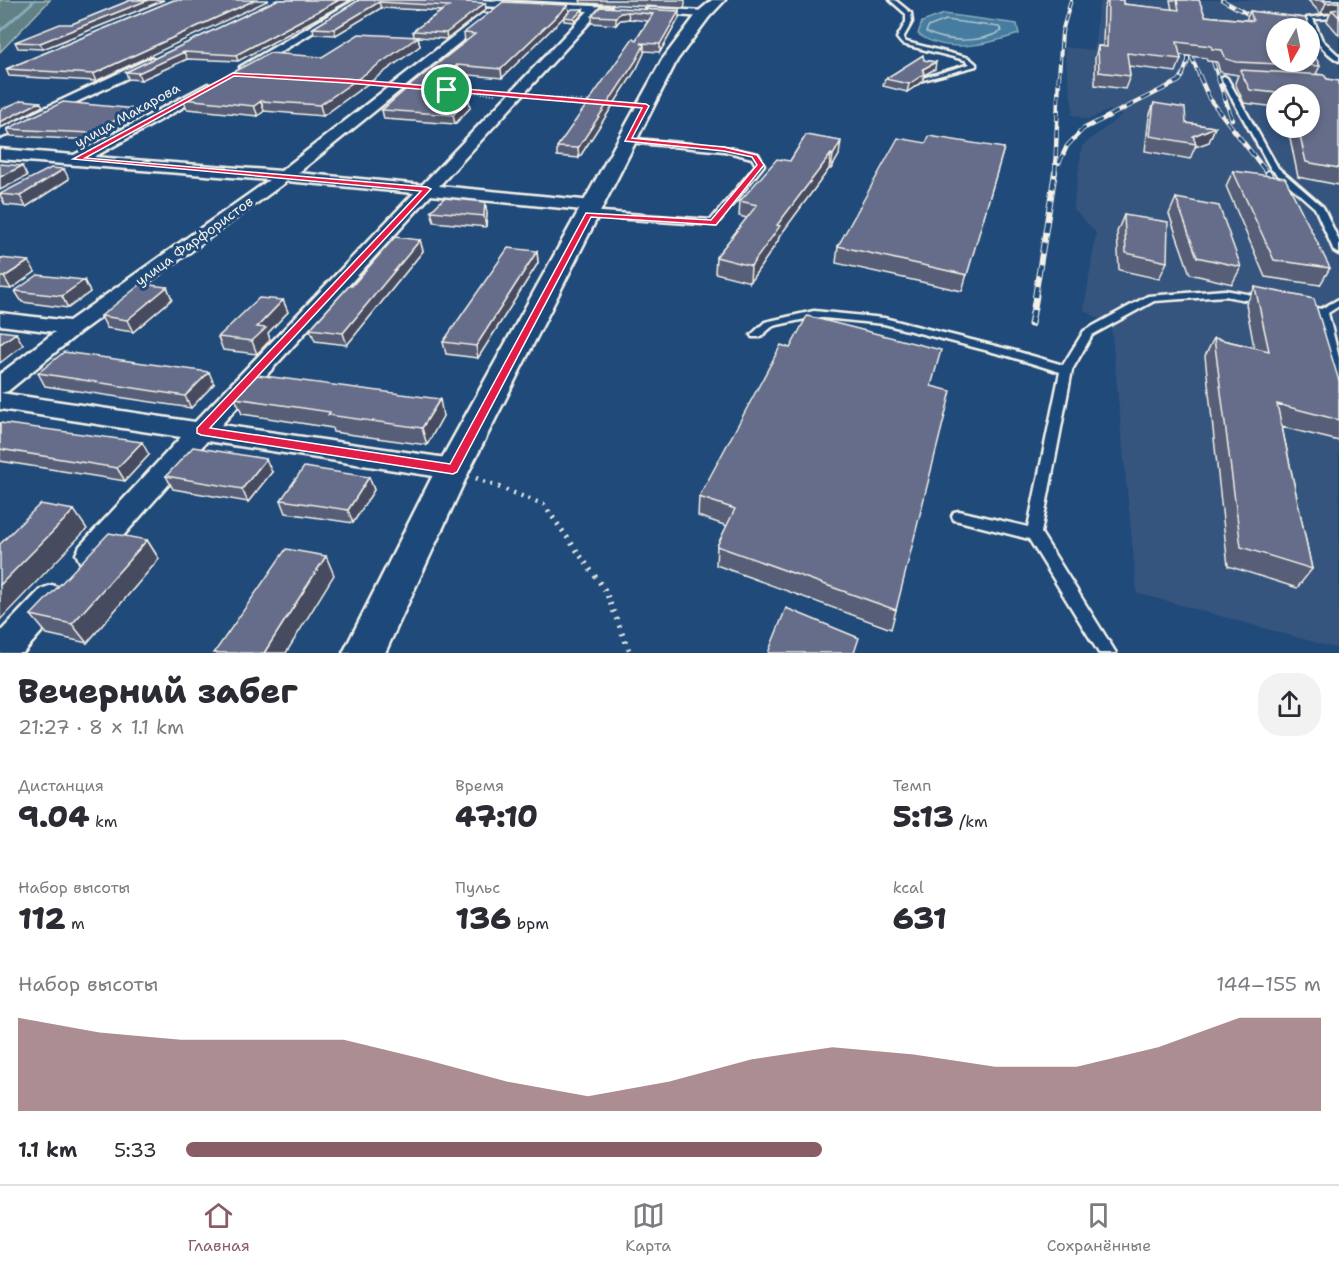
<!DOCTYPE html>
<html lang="ru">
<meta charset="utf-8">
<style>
body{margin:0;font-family:"Shantell Sans",sans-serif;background:#f2f2f3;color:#2b2b33;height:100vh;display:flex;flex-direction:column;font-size:22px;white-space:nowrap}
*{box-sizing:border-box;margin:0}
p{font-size:20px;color:#7c7c81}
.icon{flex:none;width:33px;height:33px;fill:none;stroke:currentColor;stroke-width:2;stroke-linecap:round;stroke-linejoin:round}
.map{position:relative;height:653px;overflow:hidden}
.panel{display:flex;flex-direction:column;background:#fff;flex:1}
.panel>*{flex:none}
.needle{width:39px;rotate:189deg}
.buttons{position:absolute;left:1266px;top:18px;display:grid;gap:12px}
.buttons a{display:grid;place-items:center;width:54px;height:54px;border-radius:50%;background:#fff;box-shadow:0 3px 9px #0003;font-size:30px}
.pin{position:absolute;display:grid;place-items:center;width:51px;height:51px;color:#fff;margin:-26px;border:3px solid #fff;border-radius:50%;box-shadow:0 2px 6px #0007}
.round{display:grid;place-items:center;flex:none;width:63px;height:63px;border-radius:24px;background:#f2f2f3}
.summary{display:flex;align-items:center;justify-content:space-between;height:102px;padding:0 18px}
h1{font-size:33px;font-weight:800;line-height:45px}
.metrics{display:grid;grid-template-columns:repeat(3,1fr);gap:9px;height:102px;padding:6px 18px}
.metrics div{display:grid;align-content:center}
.metrics b{font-size:30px;font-weight:800}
.metrics small{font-size:16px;font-weight:400}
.metrics p{font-size:16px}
.chart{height:168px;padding:12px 18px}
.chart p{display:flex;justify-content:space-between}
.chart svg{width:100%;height:108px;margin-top:6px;fill:#8a5d65;opacity:.7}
ul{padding:0 18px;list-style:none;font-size:20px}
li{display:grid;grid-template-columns:96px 72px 1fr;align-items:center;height:45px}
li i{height:15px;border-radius:8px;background:#8a5d65}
.tab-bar{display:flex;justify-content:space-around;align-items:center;height:84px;border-top:2px solid #e1e1e2;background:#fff;font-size:16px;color:#7c7c81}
.tab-bar a{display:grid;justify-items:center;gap:3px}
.tab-bar .active{color:#8a5d65}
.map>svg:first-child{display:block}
.built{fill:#34547f;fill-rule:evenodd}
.green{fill:#608185;stroke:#aab9b6;stroke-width:1.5}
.water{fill:#447c9f;stroke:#8aabbc;stroke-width:1.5}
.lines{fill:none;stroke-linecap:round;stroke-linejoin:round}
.shore{stroke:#aec2cb;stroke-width:1.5}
.stream{stroke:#8aabbc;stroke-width:3}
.service-casing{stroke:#f4f1e8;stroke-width:5}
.minor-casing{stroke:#f4f1e8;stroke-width:5}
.tertiary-casing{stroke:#f4f1e8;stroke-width:5}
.path-far1{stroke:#f4f1e8;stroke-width:2;stroke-dasharray:1 2;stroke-linecap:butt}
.path{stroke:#f4f1e8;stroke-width:5;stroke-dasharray:2 6;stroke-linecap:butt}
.service{fill:#1f4a7a;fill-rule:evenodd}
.minor{fill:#1f4a7a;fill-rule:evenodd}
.tertiary{fill:#1f4a7a;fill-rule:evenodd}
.rail-far3-casing{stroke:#f4f1e8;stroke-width:4}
.rail-far2-casing{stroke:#f4f1e8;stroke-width:4.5}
.rail-far1-casing{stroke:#f4f1e8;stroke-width:6}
.rail-casing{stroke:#f4f1e8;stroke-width:7}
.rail-far3{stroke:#1f4a7a;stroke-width:2;stroke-dasharray:7;stroke-linecap:butt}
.rail-far2{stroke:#1f4a7a;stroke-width:3;stroke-dasharray:9;stroke-linecap:butt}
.rail-far1{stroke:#1f4a7a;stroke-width:4;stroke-dasharray:11;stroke-linecap:butt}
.rail{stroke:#1f4a7a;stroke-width:4.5;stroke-dasharray:14;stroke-linecap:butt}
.wall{fill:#575e77;stroke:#f4f1e8;stroke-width:1.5}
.shaded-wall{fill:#474c61;stroke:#f4f1e8;stroke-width:1.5}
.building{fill:#656d8a;stroke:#f4f1e8;stroke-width:1.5}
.route{fill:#e11d48;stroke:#fff;stroke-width:1.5;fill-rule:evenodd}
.labels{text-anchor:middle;stroke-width:6;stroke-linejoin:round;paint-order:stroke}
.far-street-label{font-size:14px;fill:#f4f1e8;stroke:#1f4a7a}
</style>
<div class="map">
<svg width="1339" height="653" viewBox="0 0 1339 653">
<rect width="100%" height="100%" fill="#1f4a7a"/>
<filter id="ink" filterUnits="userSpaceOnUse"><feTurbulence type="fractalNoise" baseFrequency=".0167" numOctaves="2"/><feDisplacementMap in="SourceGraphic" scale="12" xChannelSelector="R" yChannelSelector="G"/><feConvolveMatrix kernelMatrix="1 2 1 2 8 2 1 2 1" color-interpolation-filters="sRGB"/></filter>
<g filter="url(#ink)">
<!-- built -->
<path class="built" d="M1101,0H1339V649L1137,593L1111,326L1084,310L1096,233L1073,208L1082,146L1123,114L1109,110L1088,120L1070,114L1073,112L1064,47L1094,50L1098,9ZM1276,28H1310V62H1276ZM1276,94H1310V128H1276Z"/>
<!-- green -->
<path class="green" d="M0,0H50L0,52Z"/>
<!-- water -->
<path class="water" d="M944,14L1017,24L1019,34C988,44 947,55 918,34L922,22Z"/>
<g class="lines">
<!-- shore -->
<path class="shore" d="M946,20L999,27L1002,31C979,43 949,43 926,32L928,27Z"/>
<!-- stream -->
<path class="stream" d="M0,31L35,0"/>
<defs>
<path id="service" d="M890,0H895L911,13L912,22L903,38L906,42L969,58L976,64V66L923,80V78L970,64L965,60L902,44L897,38L906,22V14Z
M1339,14V18L1313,19L1322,40L1339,56V61C1323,52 1312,36 1307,18Z
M1224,76L1227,78L1278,168L1323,207L1339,241V254L1334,251L1315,208L1271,169L1221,78Z
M625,138L724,147L758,154L764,165L716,225L586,216L585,214L589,211L711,220L756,165L752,158L724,151L628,142L624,140Z
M1225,290L1263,297L1268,300L1263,303L1225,296L1154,301L1092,335L1072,370L1041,533L1116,653H1099L1029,539L959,521L954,520L952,516L954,512L959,511L1028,527L1060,372L1008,356L884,324L814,317L773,326L760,337H752L751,335L765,322L814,311L884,318L1015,351L1063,365L1084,331L1148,296Z
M1339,299V306L1328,313L1339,358V386L1333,382L1318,314L1300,310L1299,308L1304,305L1321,309Z"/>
<path id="minor" d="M355,0H367L250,70L246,71L240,67Z
M411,0H478L611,7V11L599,12L439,186L593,201L601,206L593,211L431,195L221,425L453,459L462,462L466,469L462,476L453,479L207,441L100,562L90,566L80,562L76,554L80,546L181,437L0,409V374L55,332L0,325V313L69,321L269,180L0,159V149L74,155L208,84L214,88L212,91L94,157L281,171L482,14H490V18L298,173L422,185L588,11L416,3ZM287,181L414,193L195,422L1,393L8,391L80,332Z
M650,8L704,11L709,14L704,17L646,13V9Z
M151,58L157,62L155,65L0,138V129Z
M52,585L63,589L67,598L63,607L23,653H0V632L41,589Z"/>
<path id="tertiary" d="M712,0H725L709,17L677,60L470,469L385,653H343L436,469L662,60L699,11Z"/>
</defs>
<!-- service casing -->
<use href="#service" class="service-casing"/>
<!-- minor casing -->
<use href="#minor" class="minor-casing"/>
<!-- tertiary casing -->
<use href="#tertiary" class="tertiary-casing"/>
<!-- path-far1 -->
<path class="path-far1" d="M437,89L495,94
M533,96L594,102
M610,103L627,104"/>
<!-- path -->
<path class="path" d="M476,478L544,505L605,590L630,653"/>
<!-- service -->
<use href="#service" class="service"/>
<!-- minor -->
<use href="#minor" class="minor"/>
<!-- tertiary -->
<use href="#tertiary" class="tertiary"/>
<defs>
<path id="rail-far3" d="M1222,0L1251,16L1256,23
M1191,56L1200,77
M1213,62L1218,77
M1059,77L1062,32L1071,0
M1182,77L1188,61V39"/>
<path id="rail-far2" d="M1199,75L1209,98L1268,174
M1217,75L1232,119
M1059,163L1067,146L1083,129L1179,81L1183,75
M1055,174L1059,75"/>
<path id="rail-far1" d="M1267,172L1280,189
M1035,297L1055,172"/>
<path id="rail" d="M1031,324L1036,296"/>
</defs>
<!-- rail-far3 casing -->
<use href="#rail-far3" class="rail-far3-casing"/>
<!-- rail-far2 casing -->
<use href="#rail-far2" class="rail-far2-casing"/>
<!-- rail-far1 casing -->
<use href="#rail-far1" class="rail-far1-casing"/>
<!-- rail casing -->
<use href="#rail" class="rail-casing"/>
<!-- rail-far3 -->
<use href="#rail-far3" class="rail-far3"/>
<!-- rail-far2 -->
<use href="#rail-far2" class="rail-far2"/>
<!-- rail-far1 -->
<use href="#rail-far1" class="rail-far1"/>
<!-- rail -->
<use href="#rail" class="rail"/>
</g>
<!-- wall -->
<path class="wall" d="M131,0H164L43,49L18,48L15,42L72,24Z
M174,0L96,81L9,76L6,69Z
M277,0H351L238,61L187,59L141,80L128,79L126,72Z
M359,0L485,3L486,9L447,39L418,37L420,46L323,116L264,111L258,116L187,109L183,99L322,57L414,37L413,31L441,11L381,8L336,35L314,34L313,28Z
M580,0H685V5L684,8L581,3Z
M1107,0H1123V4L1172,10L1170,0H1199L1205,16L1246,20L1250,11L1305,18L1314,34L1310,43V28H1276V62H1310V47L1320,66L1316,74L1324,75L1327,79L1339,81V185L1298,177L1288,128H1310V94H1276V107L1244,103L1235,83L1238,75L1220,72L1217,62L1207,61L1206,58L1180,55L1181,59L1176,72L1129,66L1130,76L1125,89L1095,85V58L1098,46H1103L1104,9Z
M1308,0H1339V35L1327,21L1330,13L1321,14Z
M568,5L569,12L583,9V13L575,22L564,21V17L567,14L502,78L459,74L434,96L470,108L455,124L384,119L382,110L466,41H465L464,33Z
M600,7L679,18L660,52L644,51V53L637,68L579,158L557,156V147L636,40L648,21L629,19L620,20L616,25L592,23V16Z
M924,60L935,69L924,75L922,82L907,92L883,86L885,79Z
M1154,103L1186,123L1215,127L1209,142L1195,147L1190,159L1145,151L1149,117Z
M137,109L140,116L94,140L11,136L7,129Z
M806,135L839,155L831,169H829L779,237L778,241L750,282L715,273L716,257L747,218L739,216L740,201L790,161Z
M926,143L1004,148L962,291L836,263L838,246Z
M1233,171L1330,268L1320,285L1265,277L1226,186Z
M69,179L26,207L5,205L0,195V194Z
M1176,198L1241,267L1232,284L1190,274L1169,214Z
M485,202L487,213L486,227L434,222L431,211Z
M1124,215L1167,262L1159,279L1119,270L1117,232Z
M420,240L423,251L347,345L315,341L310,329L352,286Z
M537,251L538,263L478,358L446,354L443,342Z
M0,258L35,272L11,289L0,288Z
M84,280L90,292L68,308L22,302L15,291Z
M167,287L172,299L133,332L107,328L101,316Z
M1255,287L1339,381V441L1282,427L1312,569L1297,588L1228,566L1205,356L1214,338L1254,347L1246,304Z
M283,300L288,312L268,333L270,340L257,354L223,350L218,337Z
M38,373L214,384L191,408L45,386Z
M931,386L896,610L891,629L716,565L717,546L727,526L698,516L699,497Z
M235,398L443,416L427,445L333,432L332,428L242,414Z
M0,423L149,455L125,481L0,461Z
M272,472L248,502L173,489L166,476Z
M369,477L374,490L353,523L286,513L281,500Z
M147,540L159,559L87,643L47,634L31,615Z"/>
<!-- shaded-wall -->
<path class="shaded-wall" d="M148,0H164L43,49L40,43Z
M255,0H269L96,81L93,74Z
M339,0H351L238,61L236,55Z
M379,2L381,8L336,35L334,29Z
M1339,2V12L1332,10L1330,13L1321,14L1326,3Z
M485,3L486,9L447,39L446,33Z
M568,5L569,12L502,78L501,69Z
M583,9V13L575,22L574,18Z
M679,11V18L660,52V44Z
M628,12L629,19L620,20L616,25V17L620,13Z
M418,37L420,46L323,116L320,105Z
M644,45V53L637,68L579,158L578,148Z
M184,52L187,59L141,80L138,73Z
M936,62L935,69L924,75L922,82L907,92L909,84L923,69Z
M457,65L459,74L425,105L423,96Z
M469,99L470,108L455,124L453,115Z
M261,101L264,111L258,116L254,106Z
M40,102L43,106L0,128V122Z
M137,109L140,116L94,140L91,133Z
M1215,127L1209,142L1195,147L1196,144L1193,136Z
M841,141L839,155L831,169L833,155Z
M831,154L829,169L779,237L778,241L750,282L751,266L777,225Z
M22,166L27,176L0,190V177Z
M64,169L69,179L26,207L20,196Z
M485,202L487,213L486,227L484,216Z
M420,240L423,251L347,345L343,333Z
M537,251L538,263L478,358L476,346Z
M29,261L35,272L11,289L4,277Z
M84,280L90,292L68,308L62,296Z
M167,287L172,299L133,332L127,320Z
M283,300L288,312L268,333L270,340L257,354L252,341L257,327Z
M16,333L23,345L0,363V344Z
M209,372L214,384L191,408L185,396Z
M440,399L443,416L427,445L422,428Z
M142,442L149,455L125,481L117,468Z
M266,459L272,472L248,502L242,489Z
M369,477L374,490L353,523L348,510Z
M74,510L87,529L0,620V585Z
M147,540L159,559L87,643L72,624Z
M326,556L334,575L286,653H264Z"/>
<!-- building -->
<path class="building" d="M131,0H148L40,43L15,42L60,24H72Z
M174,0H255L93,74L6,69Z
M277,0H339L236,55L184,52L138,73L126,72Z
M359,0H424L485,3L446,33L413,31L449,6L379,2L334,29L313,28Z
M1108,0H1123V4L1179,10L1177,0H1199L1205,16L1253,21L1250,11L1305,18L1314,34H1310V28H1276V62H1310V47L1320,66L1236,62L1226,59L1222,50L1212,49L1211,46L1177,42L1181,59L1127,53L1130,76L1099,72L1098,46L1107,47Z
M1323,0H1339V2L1326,3Z
M503,2L568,5L501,69L457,65L423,96L469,99L453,115L382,110L412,84L475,34L464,33Z
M600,7L679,11L660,44L640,43L644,45L637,59L578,148L557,147L633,38L636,40L653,14L628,12L620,13L616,17L592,16Z
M572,9H583L574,18L564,17Z
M1339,9V17L1332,10Z
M359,34L418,37L320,105L261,101L254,106L183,99L269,53L322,57Z
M923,55L924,60L936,62L923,69L924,74L909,84L885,79Z
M1240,70L1324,75L1327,79L1339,81V168L1306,162L1298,128H1310V94H1287L1250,90Z
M22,100L40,102L0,122V110Z
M63,102L137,109L91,133L7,129Z
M1154,103L1185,108L1186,123L1215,127L1193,136L1196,144L1150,136Z
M806,135L841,141L833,155L831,154L777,225L780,226L751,266L716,257L757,205L740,201L777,159L790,161Z
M929,136L1004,148L967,275L838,246L898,138L926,143Z
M0,164L22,166L0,177Z
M51,168L64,169L20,196L0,194Z
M1233,171L1285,178L1330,268L1274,260Z
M444,198L485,202L484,216L431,211Z
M1176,198L1219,206L1241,267L1197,257Z
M1124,215L1168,222L1167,262L1126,253Z
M395,237L420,240L343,333L310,329L349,286H352Z
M508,248L537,251L476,346L443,342Z
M0,258L29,261L4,277H0Z
M38,275L84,280L62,296L15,291Z
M141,284L167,287L127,320L101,316Z
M1255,287L1314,299L1339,381V420L1277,404L1312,569L1241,547L1214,338L1269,351Z
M259,298L283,300L257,327L266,328L252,341L218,337Z
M807,316L941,350L931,386L951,391L896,610L717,546L735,509L699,497L781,345L790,348Z
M0,331L16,333L0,344Z
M64,352L209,372L185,396L38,373Z
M257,375L440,399L422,428L328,415L330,412L235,398Z
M0,423L142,442L117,468L0,449Z
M193,447L266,459L242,489L166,476Z
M304,467L369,477L348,510L281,500Z
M40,504L74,510L0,585V544Z
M109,533L147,540L72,624L31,615Z
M286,549L326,556L264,653H214Z
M786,608L859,638L854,653H768Z"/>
</g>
<!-- route -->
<path class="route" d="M233,73L347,79L646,104L649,106L632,138L724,147L757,155L764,165L716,225L591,217L457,472L453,474L201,435L197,433V428L421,191L73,159ZM234,76L347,83L642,108L625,141L724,151L752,157L757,165L711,220L586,213L450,464L210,428L431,189L427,187L85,158Z"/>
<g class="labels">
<!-- far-street labels -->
<g class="far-street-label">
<text transform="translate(127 115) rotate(-29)" y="5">улица Макарова</text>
<text transform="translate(194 241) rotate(-36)" y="5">улица Фарфористов</text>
</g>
</g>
</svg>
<div class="buttons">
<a><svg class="needle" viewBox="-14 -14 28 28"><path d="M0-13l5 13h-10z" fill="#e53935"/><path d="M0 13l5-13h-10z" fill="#7c7c81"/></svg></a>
<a><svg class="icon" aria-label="locate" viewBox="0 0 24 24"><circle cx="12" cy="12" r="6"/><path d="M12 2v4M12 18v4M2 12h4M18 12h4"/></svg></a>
</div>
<div class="pin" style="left:447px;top:90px;background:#1e9e55"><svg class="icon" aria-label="arrive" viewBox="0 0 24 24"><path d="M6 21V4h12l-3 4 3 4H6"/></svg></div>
</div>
<section class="panel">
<div class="summary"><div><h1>Вечерний забег</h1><p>21:27 · 8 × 1.1 km</p></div><a class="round"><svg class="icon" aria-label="share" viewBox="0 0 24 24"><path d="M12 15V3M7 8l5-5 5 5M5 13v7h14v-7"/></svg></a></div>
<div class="metrics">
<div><p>Дистанция</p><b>9.04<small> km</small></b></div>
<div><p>Время</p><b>47:10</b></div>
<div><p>Темп</p><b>5:13<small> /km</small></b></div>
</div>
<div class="metrics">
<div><p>Набор высоты</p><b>112<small> m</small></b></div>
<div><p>Пульс</p><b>136<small> bpm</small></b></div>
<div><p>kcal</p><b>631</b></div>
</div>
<div class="chart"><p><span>Набор высоты</span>144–155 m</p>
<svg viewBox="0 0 160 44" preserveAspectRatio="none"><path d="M0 44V6L10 12L20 15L30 15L40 15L50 23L60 32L70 38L80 32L90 23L100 18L110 21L120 26L130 26L140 18L150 6L160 6V44z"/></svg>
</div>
<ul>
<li><b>1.1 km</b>5:33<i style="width:56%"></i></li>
</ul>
</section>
<nav class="tab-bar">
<a class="active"><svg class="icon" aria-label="home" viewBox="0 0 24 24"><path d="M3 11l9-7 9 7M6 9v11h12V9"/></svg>Главная</a>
<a><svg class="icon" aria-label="map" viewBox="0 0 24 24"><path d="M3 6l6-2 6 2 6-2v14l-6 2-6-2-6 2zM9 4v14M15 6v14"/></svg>Карта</a>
<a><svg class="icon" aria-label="saved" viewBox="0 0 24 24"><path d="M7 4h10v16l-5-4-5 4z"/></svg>Сохранённые</a>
</nav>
